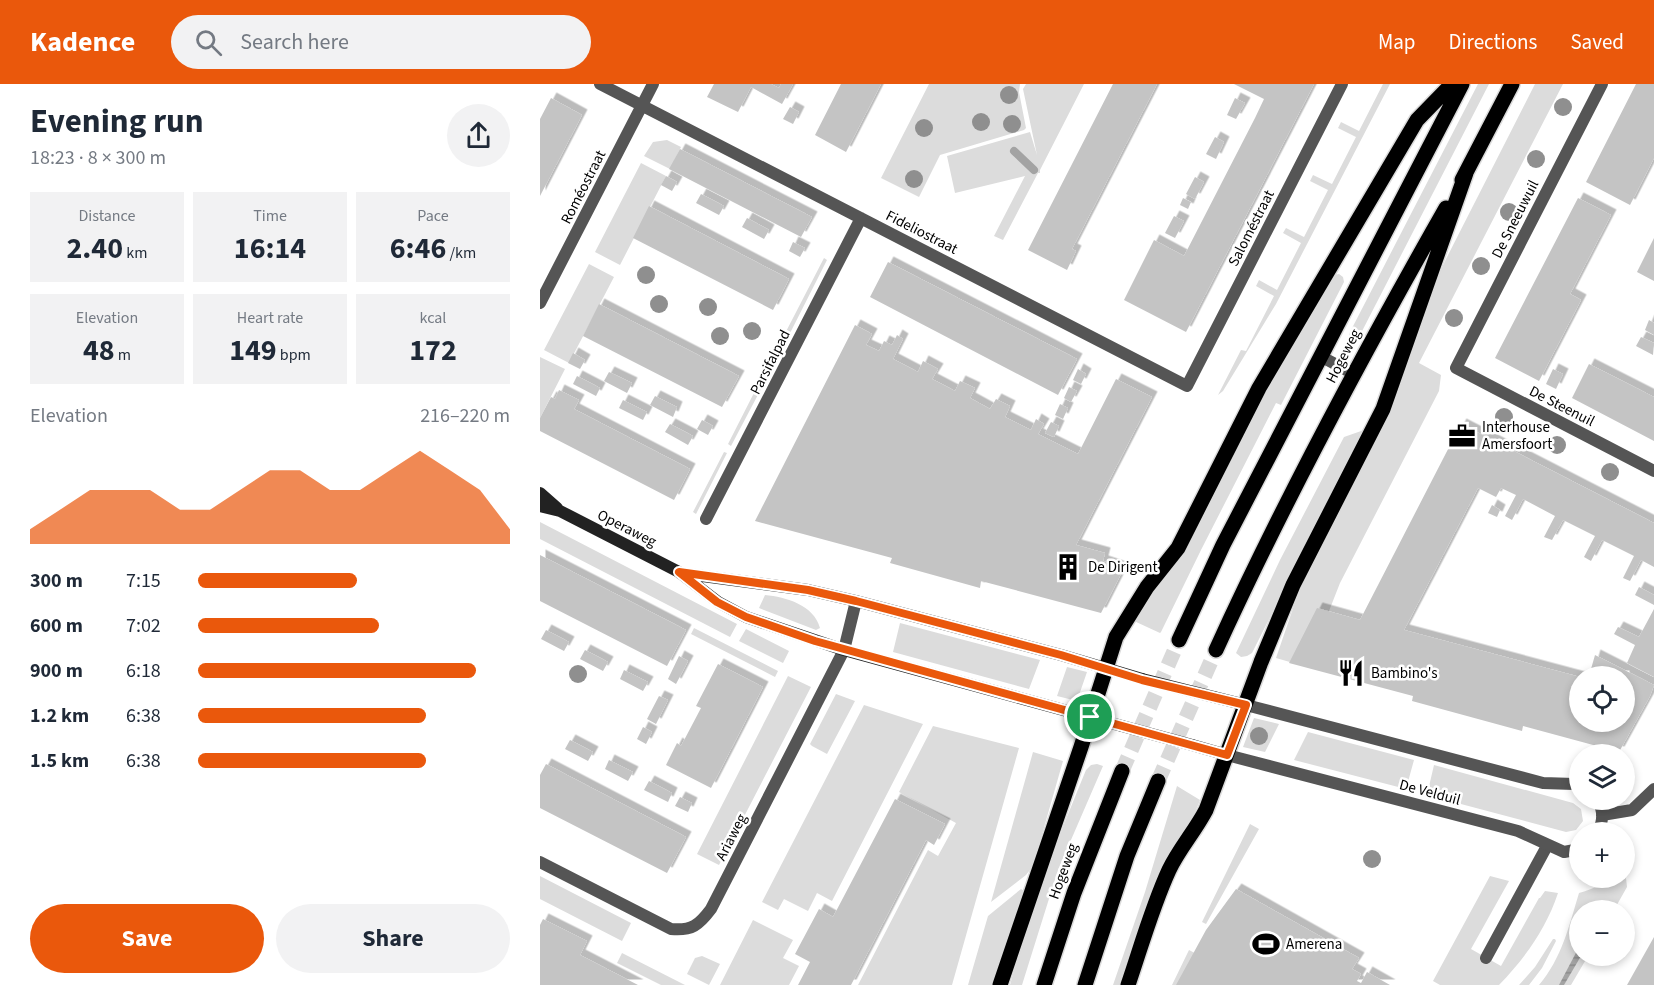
<!DOCTYPE html>
<meta charset="utf-8">
<style>
body{margin:0;font-family:"Source Sans 3",sans-serif;background:#f2f2f3;color:#1f2937;height:100vh;display:flex;flex-direction:column;font-size:22px;white-space:nowrap}
*{box-sizing:border-box;margin:0}
p{font-size:20px;color:#747a83}
.icon{flex:none;width:33px;height:33px;fill:none;stroke:currentColor;stroke-width:2;stroke-linecap:round;stroke-linejoin:round}
.map{position:relative;flex:1;overflow:hidden}
.panel{display:flex;flex-direction:column;background:#fff;width:540px}
.panel>*{flex:none}
.buttons{position:absolute;left:1029px;top:582px;display:grid;gap:12px}
.buttons a{display:grid;place-items:center;width:66px;height:66px;border-radius:50%;background:#fff;box-shadow:0 3px 9px #0003;font-size:30px}
.pin{position:absolute;display:grid;place-items:center;width:51px;height:51px;color:#fff;margin:-26px;border:3px solid #fff;border-radius:50%;box-shadow:0 2px 6px #0007}
.round{display:grid;place-items:center;flex:none;width:63px;height:63px;border-radius:32px;background:#f2f2f3}
.head{display:flex;align-items:center;justify-content:space-between;height:102px;padding:0 30px}
h1{font-size:33px;font-weight:700;line-height:45px}
.stats{display:grid;grid-template-columns:repeat(3,1fr);gap:9px;height:102px;padding:6px 30px}
.stats div{display:grid;align-content:center;border-radius:0px;background:#f2f2f3;text-align:center}
.stats b{font-size:30px;font-weight:700}
.stats small{font-size:16px;font-weight:400}
.stats p{font-size:16px}
.chart{height:168px;padding:12px 30px}
.chart p{display:flex;justify-content:space-between}
.chart svg{width:100%;height:108px;margin-top:6px;fill:#ea580c;opacity:.7}
.action{display:flex;gap:12px;margin-top:auto;padding:12px 30px}
.action a{flex:1;height:69px;border-radius:36px;background:#ea580c;color:#fff;font-size:24px;font-weight:700;line-height:69px;text-align:center}
.action a+a{background:#f2f2f3;color:#1f2937}
ul{padding:0 30px;list-style:none;font-size:20px}
li{display:grid;grid-template-columns:96px 72px 1fr;align-items:center;height:45px}
li i{height:15px;border-radius:8px;background:#ea580c}
header{display:flex;align-items:center;gap:36px;box-sizing:border-box;height:84px;padding:0 30px;background:#ea580c;color:#fff}
header strong{font-size:28px}
nav{display:flex;gap:33px;margin-inline-start:auto;font-size:21px}
.search{width:420px;height:54px;background:#f2f2f3;display:flex;align-items:center;gap:15px;box-sizing:border-box;padding:0 21px;border-radius:33px;color:#747a83;font-size:22px}
main{display:flex;flex:1;min-height:0}
.map>svg:first-child{display:block}
.green{fill:#dcdcdc}
.water{fill:url(#water-rules)}
.lines{fill:none;stroke-linecap:round;stroke-linejoin:round}
.stream{stroke:#a3a3a3;stroke-width:8}
.building{fill:#c4c4c4;filter:url(#shadow)}
.primary-tunnel{stroke:#d9d9d9;stroke-width:15;stroke-dasharray:15 8;stroke-linecap:butt}
.primary-casing{stroke:#dbdbdb;stroke-width:18}
.lane{stroke:#555;stroke-width:12}
.street{stroke:#555;stroke-width:12}
.secondary{stroke:#222;stroke-width:12}
.primary{stroke:#000;stroke-width:15}
.secondary-bridge{stroke:#222;stroke-width:12}
.tree{fill:#8f8f8f}
.route-casing{stroke:#fff;stroke-width:12}
.route{stroke:#ea580c;stroke-width:8}
.labels{text-anchor:middle;stroke-width:5;stroke-linejoin:round;paint-order:stroke}
.street-label{font-size:15px;fill:#000;stroke:#fff}
.poi-label{font-size:15px;fill:#000;stroke:#fff;text-anchor:start}
</style>
<header>
<strong>Kadence</strong>
<div class="search"><svg class="icon" aria-label="search" viewBox="0 0 24 24"><circle cx="10" cy="10" r="6"/><path d="M15 15l6 6"/></svg>Search here</div>
<nav><a>Map</a><a>Directions</a><a>Saved</a></nav>
</header>
<main>
<section class="panel">
<div class="head"><div><h1>Evening run</h1><p>18:23 · 8 × 300 m</p></div><a class="round"><svg class="icon" aria-label="share" viewBox="0 0 24 24"><path d="M12 15V3M7 8l5-5 5 5M5 13v7h14v-7"/></svg></a></div>
<div class="stats">
<div><p>Distance</p><b>2.40<small> km</small></b></div>
<div><p>Time</p><b>16:14</b></div>
<div><p>Pace</p><b>6:46<small> /km</small></b></div>
</div>
<div class="stats">
<div><p>Elevation</p><b>48<small> m</small></b></div>
<div><p>Heart rate</p><b>149<small> bpm</small></b></div>
<div><p>kcal</p><b>172</b></div>
</div>
<div class="chart"><p><span>Elevation</span>216–220 m</p>
<svg viewBox="0 0 160 44" preserveAspectRatio="none"><path d="M0 44V38L10 30L20 22L30 22L40 22L50 30L60 30L70 22L80 14L90 14L100 22L110 22L120 14L130 6L140 14L150 22L160 38V44z"/></svg>
</div>
<ul>
<li><b>300 m</b>7:15<i style="width:51%"></i></li>
<li><b>600 m</b>7:02<i style="width:58%"></i></li>
<li><b>900 m</b>6:18<i style="width:89%"></i></li>
<li><b>1.2 km</b>6:38<i style="width:73%"></i></li>
<li><b>1.5 km</b>6:38<i style="width:73%"></i></li>
</ul>
<div class="action"><a>Save</a><a>Share</a></div>
</section>
<div class="map">
<svg width="1114" height="901" viewBox="0 0 1114 901">
<defs>
<pattern id="water-rules" width="6" height="5" patternUnits="userSpaceOnUse" patternTransform="scale(1.5)"><rect width="6" height="5" fill="#a3a3a3"/><path d="M0 2.5h6" fill="none" stroke="#8b8b8b"/></pattern>
<filter id="shadow"><feDropShadow dx="5.5" dy="-5.5" stdDeviation="0" flood-color="#0004"/></filter>
</defs>
<rect width="100%" height="100%" fill="#fff"/>
<!-- green -->
<path class="green" d="M389,0H480L479,8L486,44L484,46L400,71L379,113L341,94Z
M486,0H544L500,86V89H498L463,156L454,152L485,92L415,109L407,72L490,48L497,71L483,5Z
M843,0H850L736,220L683,307L678,311L701,266L706,267L734,212L716,202L719,196L737,206L761,159L743,149L746,144L764,153L788,106L770,97L773,91L792,100L816,53L798,44L801,38L819,47Z
M938,0H949L818,255L812,256L809,254V250Z
M995,0H1023L879,279L901,291L899,307L800,499L767,583L736,574L761,501L847,335L891,208L905,177Z
M127,56L141,63L130,85L104,72L113,58Z
M101,79L126,92L80,181L55,168Z
M284,174L287,176L242,265L238,263Z
M49,180L74,193L29,279L4,266Z
M799,190L803,193L804,198L741,321L736,319L661,466L621,548L620,549L594,537L615,503L627,491L643,467L724,310L794,191Z
M0,273L25,285L0,334Z
M217,303L221,305L191,362L188,360Z
M824,346L712,569L707,572L701,573L696,569L740,476L804,353Z
M184,368L187,369L156,430L153,428Z
M0,438L197,540L190,553L0,455Z
M225,511C246,513 274,521 280,544L276,546L219,524Z
M360,539L500,576L489,605L353,568Z
M154,544L238,587L235,593L151,550Z
M206,545L249,567L243,579L199,557Z
M527,583L547,588L537,617L517,612Z
M248,592L271,603L179,781L157,770Z
M296,610L315,617L287,670L272,662L270,660Z
M324,621L383,640L292,817L277,809L268,827L244,815L238,826L222,818Z
M714,634L739,640L725,668L703,663Z
M393,642L479,664L412,901H318L388,766L398,772L416,739L359,708Z
M768,648L874,676L866,705L754,676Z
M493,668L523,677L493,782L486,791L451,818Z
M557,680L563,682L518,786L482,901H470C490,827 517,756 546,686L551,681Z
M894,681L1033,719L1041,725L1043,737L1036,746L1026,748L887,711Z
M637,702L660,716L650,741L613,808L580,901H573L605,808Z
M710,740L719,745L666,840L662,838Z
M1085,785L1087,803L1074,826H1040V872H1048L1031,901H999C1022,874 1029,842 1039,809C1055,805 1071,794 1084,794Z
M0,792L91,839L82,857L0,815Z
M950,792L969,797L931,865L961,882L999,814H1000L1005,807L1018,809C1006,845 985,874 959,901H900L893,897Z
M481,805L484,807L453,901H428L448,832Z
M213,836L253,856L243,874L259,882L249,901H180Z
M1013,855H1015L1016,857L1002,884L989,901H979L995,883Z
M649,866L664,874L648,901H632Z
M82,869L145,901H121L77,879Z
M162,872L180,880L169,901L147,890L155,874Z"/>
<!-- water -->
<path class="water" d="M1039,863L1041,872L1024,901H1019Z"/>
<g class="lines">
<!-- stream -->
<path class="stream" d="M474,67L494,86"/>
</g>
<!-- building -->
<path class="building" d="M174,0H231L239,4L241,0H253L242,20L211,3L198,28L167,13Z
M301,0H341L306,68L275,51Z
M573,0H617L532,165L536,167L527,186L488,166Z
M694,0H774L646,248L584,216L614,156L644,172L715,34L724,15Z
M1096,0H1114V74L1090,121L1046,98Z
M11,14L42,31L0,112V35Z
M695,14L705,19L696,35L687,31Z
M250,23L259,28L253,40L243,35Z
M675,53L684,58L676,75L666,70Z
M140,65L272,133L261,153L129,85Z
M126,92L137,98L132,107L121,101Z
M655,93L664,98L655,115L646,110Z
M161,110L184,122L179,131L156,119Z
M643,114L651,118L648,125L640,121Z
M1038,114L1071,131L1030,210L1041,216L999,297L955,274Z
M109,122L249,195L233,226L93,154Z
M634,132L644,137L635,154L625,149Z
M207,134L229,146L224,155L202,143Z
M1114,154V197L1097,188Z
M253,158L265,164L260,173L249,167Z
M348,178L537,275L518,311L330,213Z
M59,220L199,292L182,323L43,252Z
M1109,236L1114,239V251L1105,246Z
M315,241L332,250L326,261L339,267L344,257L352,261L357,251L363,255L353,275L378,288L383,277L398,285L392,295L415,307L420,297L435,304L430,314L450,325L456,315L470,322L465,333L491,346L496,335L504,340L498,350L538,370L576,295L612,313L536,461L565,469L563,477L584,484L561,529L441,497L440,504L350,479L352,474L215,437Z
M1101,253L1114,259L1113,271L1096,262Z
M33,269L45,276L40,285L28,279Z
M1049,280L1114,313V357L1032,314Z
M538,285L546,290L541,300L533,296Z
M1013,285L1023,290L1016,305L1006,300Z
M69,288L92,299L87,309L64,297Z
M37,292L60,304L56,312L33,300Z
M529,303L537,307L531,318L524,314Z
M19,306L39,316L34,325L150,385L134,416L0,347V334L11,313L15,315Z
M115,312L137,323L133,333L110,321Z
M83,316L107,328L103,336L79,324Z
M520,320L528,324L523,335L515,331Z
M162,336L173,342L168,351L157,345Z
M511,338L519,342L514,353L505,349Z
M130,340L153,352L148,361L125,348Z
M921,340L1114,439V483L1101,476L1090,497L1083,494L1094,472L1062,456L1051,477L1044,473L1055,452L1023,436L1012,456L1004,453L1015,432L983,415L972,436L965,432L976,411L961,404L956,413L938,404L864,546L1040,593V638H1084V592H1049L1055,571L1114,601L1110,612L1079,668L983,642L982,647L872,617L873,612L749,579L777,524L820,536Z
M952,421L960,426L957,433L948,429Z
M0,471L146,546L127,582L0,517Z
M1099,503L1114,511V521L1095,511Z
M1114,525V593L1087,579L1095,561L1074,550L1078,543L1099,553Z
M6,546L29,558L24,567L1,555Z
M45,566L68,578L63,587L40,575Z
M139,572L148,577L136,600L128,595Z
M178,580L223,603L171,704L126,681L137,659L141,662L161,624L156,622Z
M84,586L108,598L103,607L80,595Z
M119,612L128,616L116,640L107,635Z
M103,643L112,648L106,660L97,655Z
M30,656L53,668L48,677L25,665Z
M69,676L93,688L88,697L65,685Z
M6,680L146,753L127,789L0,724V691Z
M109,697L132,709L128,718L104,706Z
M140,713L152,719L148,728L135,722Z
M355,715L405,740L394,761L386,756L311,901H258L270,878L255,870L279,825L293,833Z
M696,805L819,874L812,885L821,890L817,897L821,899L827,888L850,901H636L666,846Z
M3,835L47,857L40,871L98,901H0V841Z
M1114,853V901H1087Z"/>
<g class="lines">
<!-- primary-tunnel -->
<path class="primary-tunnel" d="M582,687L639,556
M618,697L676,566"/>
<defs>
<path id="primary" d="M922,96L972,0
M639,556L683,461L922,0
M676,566C745,415 824,268 906,124
M460,901L541,663L576,553L607,503L638,464L719,304L877,36L912,0
M504,901L534,809L582,687
M545,901L587,772L618,697
M588,901C601,863 612,823 629,786C639,765 655,747 666,726L721,578L753,501L843,325L926,89"/>
</defs>
<!-- primary casing -->
<use href="#primary" class="primary-casing"/>
<!-- lane -->
<path class="lane" d="M780,272L814,290
M946,874L1007,762"/>
<!-- street -->
<path class="street" d="M60,0L647,302L802,0
M1062,0L916,284L1114,387
M0,219L113,0
M166,435L321,134
M706,621L1003,699L1034,700L1040,701
M687,671L978,747L1024,768L1040,765
M1057,716C1064,726 1063,738 1058,748
M1062,731L1092,726L1114,705
M0,778L131,845C152,847 159,841 171,825L304,566L316,517"/>
<!-- secondary -->
<path class="secondary" d="M0,409L17,424
M0,422L20,427L139,488L178,518L206,533L304,566L582,642
M140,489L268,506L316,517L521,571L602,595
M674,613L706,621
M652,661L687,671"/>
<!-- primary -->
<use href="#primary" class="primary"/>
<!-- secondary-bridge -->
<path class="secondary-bridge" d="M602,595L674,613
M582,642L652,661"/>
</g>
<!-- trees -->
<g class="tree">
<circle cx="469" cy="11" r="9"/>
<circle cx="1023" cy="23" r="9"/>
<circle cx="441" cy="38" r="9"/>
<circle cx="472" cy="40" r="9"/>
<circle cx="384" cy="44" r="9"/>
<circle cx="996" cy="75" r="9"/>
<circle cx="374" cy="95" r="9"/>
<circle cx="969" cy="128" r="9"/>
<circle cx="941" cy="182" r="9"/>
<circle cx="106" cy="191" r="9"/>
<circle cx="119" cy="220" r="9"/>
<circle cx="168" cy="223" r="9"/>
<circle cx="914" cy="234" r="9"/>
<circle cx="212" cy="247" r="9"/>
<circle cx="180" cy="252" r="9"/>
<circle cx="964" cy="333" r="9"/>
<circle cx="1017" cy="361" r="9"/>
<circle cx="1070" cy="388" r="9"/>
<circle cx="38" cy="590" r="9"/>
<circle cx="719" cy="652" r="9"/>
<circle cx="832" cy="775" r="9"/>
</g>
<g class="lines">
<defs>
<path id="route" d="M139,488L268,506L316,517L521,571L602,596L706,621L687,671L275,557L206,533L177,518Z"/>
</defs>
<!-- route casing -->
<use href="#route" class="route-casing"/>
<!-- route -->
<use href="#route" class="route"/>
</g>
<!-- icons -->
<defs>
<symbol id="office-bare" viewBox="-9 -9 18 18"><path d="M-6-3h4V-5.5h4V-3h4V5H-6ZM-1-4.5V-3h2v-1.5ZM-6 0V1H6V0Z" fill="#000" stroke="#fff" stroke-width="2.5" paint-order="stroke"/></symbol>
<symbol id="building-bare" viewBox="-9 -9 18 18"><path d="M-4-6H4V6H1V3H-1V6H-4ZM-2.5-4.3h1.7v1.8h-1.7ZM.8-4.3h1.7v1.8H.8ZM-2.5-1h1.7V.8h-1.7ZM.8-1h1.7V.8H.8Z" fill="#000" stroke="#fff" stroke-width="2.5" paint-order="stroke"/></symbol>
<symbol id="restaurant-bare" viewBox="-9 -9 18 18"><path d="M-5-6h1v4h1v-4h1v4h1v-4h1v5L-1.5 .5V6h-2V.5L-5-1ZM5-6V6H3V1.5H1.5Q1.5-4 5-6Z" fill="#000" stroke="#fff" stroke-width="2.5" paint-order="stroke"/></symbol>
<symbol id="stadium-bare" viewBox="-9 -9 18 18"><path d="M0-5a6.5 5 0 1 0 0 10a6.5 5 0 1 0 0-10ZM-3.5-1.8h7v3.6h-7Z" fill="#000" stroke="#fff" stroke-width="2.5" paint-order="stroke"/></symbol>
</defs>
<g fill-rule="evenodd">
<use href="#office-bare" x="903" y="333" width="38" height="38"/>
<use href="#building-bare" x="509" y="464" width="38" height="38"/>
<use href="#restaurant-bare" x="792" y="570" width="38" height="38"/>
<use href="#stadium-bare" x="707" y="841" width="38" height="38"/>
</g>
<g class="labels">
<!-- street labels -->
<g class="street-label">
<text transform="translate(43 103) rotate(-63)" y="5">Roméostraat</text>
<text transform="translate(975 135) rotate(-63)" y="5">De Sneeuwuil</text>
<text transform="translate(711 144) rotate(-63)" y="5">Saloméstraat</text>
<text transform="translate(382 148) rotate(27)" y="5">Fideliostraat</text>
<text transform="translate(803 272) rotate(-63)" y="5">Hogeweg</text>
<text transform="translate(230 278) rotate(-63)" y="5">Parsifalpad</text>
<text transform="translate(1022 322) rotate(27)" y="5">De Steenuil</text>
<text transform="translate(87 444) rotate(27)" y="5">Operaweg</text>
<text transform="translate(890 708) rotate(15)" y="5">De Velduil</text>
<text transform="translate(191 753) rotate(-63)" y="5">Ariaweg</text>
<text transform="translate(523 787) rotate(-70)" y="5">Hogeweg</text>
</g>
<!-- poi labels -->
<g class="poi-label">
<text x="942" y="348">Interhouse<tspan x="942" dy="17">Amersfoort</tspan></text>
<text x="548" y="488">De Dirigent</text>
<text x="831" y="594">Bambino's</text>
<text x="746" y="865">Amerena</text>
</g>
</g>
</svg>
<div class="buttons">
<a><svg class="icon" aria-label="locate" viewBox="0 0 24 24"><circle cx="12" cy="12" r="6"/><path d="M12 2v4M12 18v4M2 12h4M18 12h4"/></svg></a>
<a><svg class="icon" aria-label="layers" viewBox="0 0 24 24"><path d="M12 4l9 5-9 5-9-5zM3 14l9 5 9-5"/></svg></a>
<a>+</a>
<a>−</a>
</div>
<div class="pin" style="left:550px;top:633px;background:#1e9e55"><svg class="icon" aria-label="arrive" viewBox="0 0 24 24"><path d="M6 21V4h12l-3 4 3 4H6"/></svg></div>
</div>
</main>
